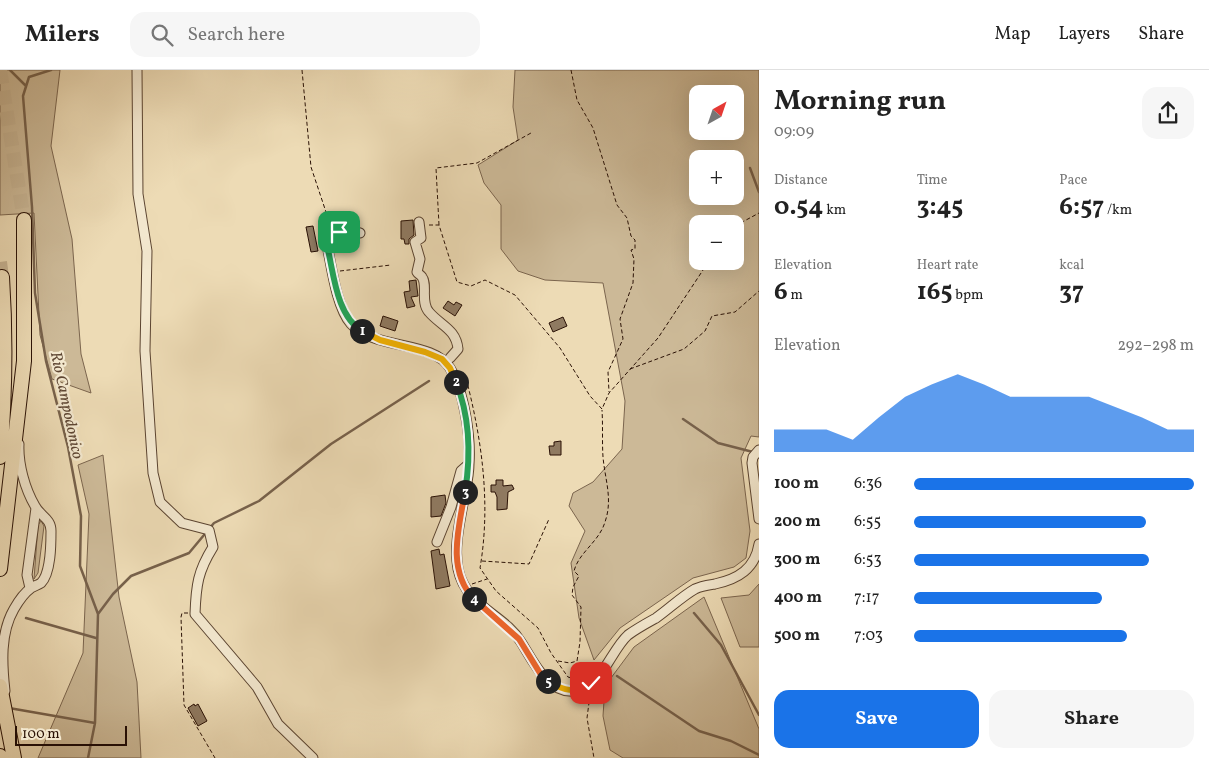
<!DOCTYPE html>
<meta charset="utf-8">
<style>
body{margin:0;font-family:Vollkorn,serif;background:#f6f6f6;color:#222;height:100vh;display:flex;flex-direction:column;font-size:19px;white-space:nowrap}
*{box-sizing:border-box;margin:0}
p{font-size:16px;color:#767676}
.icon{flex:none;width:28px;height:28px;fill:none;stroke:currentColor;stroke-width:2;stroke-linecap:round;stroke-linejoin:round}
.map{position:relative;flex:1;overflow:hidden}
.drawer{display:flex;flex-direction:column;background:#fff;width:450px}
.drawer>*{flex:none}
.needle{width:32px;rotate:40deg}
.buttons{position:absolute;left:689px;top:15px;display:grid;gap:10px}
.buttons a{display:grid;place-items:center;width:55px;height:55px;border-radius:10px;background:#fff;box-shadow:0 5px 20px #0002;font-size:25px}
.scale{position:absolute;left:15px;bottom:12px;width:112px;box-sizing:border-box;padding-left:5px;border:2px solid #2a1105;border-top:0;font-size:14px;line-height:18px;white-space:nowrap;color:#2a1105;-webkit-text-stroke:4px #f3e8cf;paint-order:stroke}
.pin{position:absolute;display:grid;place-items:center;width:42px;height:42px;color:#fff;margin:-21px;border-radius:10px;box-shadow:0 2px 8px #0006}
.km{position:absolute;width:25px;height:25px;margin:-12px;border-radius:50%;background:#222;color:#fff;font-size:14px;line-height:25px;text-align:center}
.round{display:grid;place-items:center;flex:none;width:52px;height:52px;border-radius:15px;background:#f6f6f6}
.headline{display:flex;align-items:center;justify-content:space-between;height:85px;padding:0 15px}
h1{font-size:28px;font-weight:700;line-height:38px}
.metrics{display:grid;grid-template-columns:repeat(3,1fr);gap:8px;height:85px;padding:5px 15px}
.metrics div{display:grid;align-content:center}
.metrics b{font-size:25px;font-weight:700}
.metrics small{font-size:14px;font-weight:400}
.metrics p{font-size:14px}
.chart{height:140px;padding:10px 15px}
.chart p{display:flex;justify-content:space-between}
.chart svg{width:100%;height:90px;margin-top:5px;fill:#1a73e8;opacity:.7}
.cta{display:flex;gap:10px;margin-top:auto;padding:10px 15px}
.cta a{flex:1;height:58px;border-radius:15px;background:#1a73e8;color:#fff;font-size:20px;font-weight:700;line-height:58px;text-align:center}
.cta a+a{background:#f6f6f6;color:#222}
ul{padding:0 15px;list-style:none;font-size:16px}
li{display:grid;grid-template-columns:80px 60px 1fr;align-items:center;height:38px}
li i{height:12px;border-radius:6px;background:#1a73e8}
header{display:flex;align-items:center;gap:30px;box-sizing:border-box;height:70px;padding:0 25px;background:#fff;border-bottom:1px solid #e0e0e0}
header strong{font-size:24px}
nav{display:flex;gap:28px;margin-inline-start:auto;font-size:18px}
.search{width:350px;height:45px;background:#f6f6f6;display:flex;align-items:center;gap:12px;box-sizing:border-box;padding:0 18px;border-radius:15px;color:#767676;font-size:19px}
main{display:flex;flex:1;min-height:0}
.map>svg:first-child{display:block}
.green{fill:#ccb997;stroke:#7b654e;fill-rule:evenodd}
.lines{fill:none;stroke-linecap:round;stroke-linejoin:round}
.stream{stroke:#77614b;stroke-width:2.5}
.building{fill:#8f7a61;stroke:#2a1105}
.highway-tunnel{stroke:#c6b392;stroke-width:14;stroke-dasharray:14 7;stroke-linecap:butt}
.minor-casing{stroke:#5b4431;stroke-width:11}
.highway-casing{stroke:#2a1105;stroke-width:16}
.path{stroke:#2a1105;stroke-width:1;stroke-dasharray:4 2.5;stroke-linecap:butt}
.minor{stroke:#f3e8cf;stroke-width:9}
.highway{stroke:#eddbb5;stroke-width:14}
.split-1-casing{stroke:#fff;stroke-width:10}
.split-2-casing{stroke:#fff;stroke-width:10}
.split-3-casing{stroke:#fff;stroke-width:10}
.split-4-casing{stroke:#fff;stroke-width:10}
.split-5-casing{stroke:#fff;stroke-width:10}
.split-6-casing{stroke:#fff;stroke-width:10}
.split-1{stroke:#22a559;stroke-width:6}
.split-2{stroke:#f5b400;stroke-width:6}
.split-3{stroke:#22a559;stroke-width:6}
.split-4{stroke:#f0652b;stroke-width:6}
.split-5{stroke:#f0652b;stroke-width:6}
.split-6{stroke:#f5b400;stroke-width:6}
.labels{text-anchor:middle;stroke-width:4.5;stroke-linejoin:round;paint-order:stroke}
.water-label{font-size:16px;font-style:italic;fill:#5e4633;stroke:#f3e8cf}
</style>
<header>
<strong>Milers</strong>
<div class="search"><svg class="icon" aria-label="search" viewBox="0 0 24 24"><circle cx="10" cy="10" r="6"/><path d="M15 15l6 6"/></svg>Search here</div>
<nav><a>Map</a><a>Layers</a><a>Share</a></nav>
</header>
<main>
<div class="map">
<svg width="759" height="688" viewBox="0 0 759 688">
<rect width="100%" height="100%" fill="#eddbb5"/>
<filter id="stains"><feTurbulence type="fractalNoise" baseFrequency=".004" numOctaves="4"/><feColorMatrix values="0 0 0 0 .2 0 0 0 0 .09 0 0 0 0 .02 0 0 0 .5 -.17"/></filter>
<radialGradient id="worn" r=".72"><stop offset=".6" stop-color="#630" stop-opacity="0"/><stop offset="1" stop-color="#630" stop-opacity=".3"/></radialGradient>
<!-- green -->
<path class="green" d="M0,0H60L51,76L72,169L81,284L91,323L52,309L40,265L34,143L0,145Z
M515,0H759V367L751,366L741,388L750,461L746,488L734,497L693,508L620,558L594,590L579,548L571,493L585,461L569,436L573,423L593,412L622,379L625,331L603,213L545,210L518,201L501,179V135L484,113L478,95L518,70L513,37ZM698,24H735V61H698ZM698,89H735V126H698ZM698,154H735V191H698Z
M103,385L119,527L137,612L141,688H38L83,583L89,444L78,395Z
M41,451L44,456L38,503L34,509L38,455Z
M759,514V577H740L721,528L749,525Z
M704,527L759,659V688H623L610,680L603,646L605,616L634,577Z"/>
<g class="lines">
<!-- stream -->
<path class="stream" d="M10,0L26,16
M51,0L29,7L23,26L32,137L35,223L46,291L68,377L81,446L80,496L98,544L95,653L88,688
M750,98L759,122
M683,349L718,373L753,382
M694,543L721,575L759,645
M98,544L113,524L131,506L189,483L214,453L259,431L331,374L429,311
M26,548L96,568
M617,606L699,661L731,671L759,685
M9,638L95,653"/>
</g>
<!-- building -->
<path class="building" d="M413,150L414,165L409,169V174H405L404,169H401V151Z
M313,156L318,181L311,182L306,157Z
M416,210L418,226L411,227L415,236L407,238L404,222L410,221L409,211Z
M448,231L454,235L456,232L462,235L455,246L443,238Z
M383,246L398,251L395,261L380,256Z
M563,247L567,256L553,262L549,253Z
M561,371V385H550L549,376H554V372Z
M496,410H503V416L512,415L514,419L508,422L507,439L497,440V427L495,422H491V415H496Z
M445,425L446,433L441,446L431,447V427Z
M439,479L440,485L444,484L450,516L436,519L431,481Z
M194,634L195,636L198,634L207,651L198,656L188,638Z"/>
<g class="lines">
<!-- highway-tunnel -->
<path class="highway-tunnel" d="M0,0L24,150
M0,192L2,207"/>
<defs>
<path id="minor" d="M137,0L138,124L147,181L145,281L153,403L160,432L182,453L209,460L213,477C198,501 196,515 195,544L257,617L278,654L313,688
M419,152L421,168L415,172L420,189L417,202C418,204 421,205 422,207C428,215 420,232 429,242C441,256 456,259 458,279L450,288
M360,163L343,160L336,166L328,180C332,200 337,238 351,254C374,280 433,270 450,298C464,321 471,367 469,394C469,407 465,421 463,434C459,456 454,478 458,499C466,537 504,544 521,572C533,591 548,625 576,621C601,618 611,580 628,565C636,559 647,553 656,548C669,539 681,527 695,519C701,516 709,515 715,514C738,509 755,499 759,474
M759,380L753,387L752,393L759,449
M437,472L451,437L461,401L469,394
M30,518L27,505L36,438
M5,621C2,594 0,563 14,539C18,532 24,523 31,518C34,516 38,515 41,513C51,503 51,474 51,461C51,448 40,446 35,436C25,419 18,394 19,374"/>
<path id="highway" d="M0,387C5,326 6,267 2,207
M0,499L24,291V150
M0,616L14,688
M0,686V688"/>
</defs>
<!-- minor casing -->
<use href="#minor" class="minor-casing"/>
<!-- highway casing -->
<use href="#highway" class="highway-casing"/>
<!-- path -->
<path class="path" d="M302,0L311,97L326,142L327,164
M571,0L577,30L593,58L617,135L627,148L631,166L635,170V179L631,180L634,189L633,213L620,249L623,269L608,302L609,322
M429,155H439L457,212L471,216L485,210L515,225L560,278L590,326L602,339L609,323L658,268L709,191
M439,155L436,98L477,93L531,63
M735,156L759,143
M340,201L391,195
M630,299L684,279L705,261L712,246L735,242L759,221
M463,303L466,308C482,370 491,434 480,498L496,521L538,558L551,583L568,607L581,611
M482,491L529,494L549,449
M472,514L487,509
M188,543H182L181,547L184,635L215,688
M558,591L570,593L577,591L580,572L581,537L572,525L573,517L579,506L574,501C579,482 599,472 605,452C613,429 605,410 603,387C602,372 603,356 602,340
M590,625L587,648L594,688"/>
<!-- minor -->
<use href="#minor" class="minor"/>
<!-- highway -->
<use href="#highway" class="highway"/>
</g>
<g class="lines">
<defs>
<path id="split-1" d="M339,162L328,180C334,206 337,246 362,261"/>
<path id="split-2" d="M362,261L380,270L425,282L442,289L450,298L456,312"/>
<path id="split-3" d="M456,312C470,347 471,385 465,422"/>
<path id="split-4" d="M465,422C459,457 446,500 474,529"/>
<path id="split-5" d="M474,529L519,569L543,608L548,611"/>
<path id="split-6" d="M548,611C566,622 573,623 591,613"/>
</defs>
<!-- split-1 casing -->
<use href="#split-1" class="split-1-casing"/>
<!-- split-2 casing -->
<use href="#split-2" class="split-2-casing"/>
<!-- split-3 casing -->
<use href="#split-3" class="split-3-casing"/>
<!-- split-4 casing -->
<use href="#split-4" class="split-4-casing"/>
<!-- split-5 casing -->
<use href="#split-5" class="split-5-casing"/>
<!-- split-6 casing -->
<use href="#split-6" class="split-6-casing"/>
<!-- split-1 -->
<use href="#split-1" class="split-1"/>
<!-- split-2 -->
<use href="#split-2" class="split-2"/>
<!-- split-3 -->
<use href="#split-3" class="split-3"/>
<!-- split-4 -->
<use href="#split-4" class="split-4"/>
<!-- split-5 -->
<use href="#split-5" class="split-5"/>
<!-- split-6 -->
<use href="#split-6" class="split-6"/>
</g>
<g class="labels">
<!-- water labels -->
<g class="water-label">
<text transform="translate(68 335) rotate(78)" y="6">Rio Campodonico</text>
</g>
</g>
<rect width="100%" height="100%" filter="url(#stains)"/>
<rect width="100%" height="100%" fill="url(#worn)"/>
</svg>
<div class="buttons">
<a><svg class="needle" viewBox="-14 -14 28 28"><path d="M0-13l5 13h-10z" fill="#e53935"/><path d="M0 13l5-13h-10z" fill="#767676"/></svg></a>
<a>+</a>
<a>−</a>
</div>
<div class="scale">100 m</div>
<div class="pin" style="left:339px;top:162px;background:#1e9e55"><svg class="icon" aria-label="arrive" viewBox="0 0 24 24"><path d="M6 21V4h12l-3 4 3 4H6"/></svg></div>
<div class="pin" style="left:591px;top:613px;background:#d93025"><svg class="icon" aria-label="check" viewBox="0 0 24 24"><path d="M5 12l5 5 9-10"/></svg></div>
<b class="km" style="left:362px;top:261px">1</b>
<b class="km" style="left:456px;top:312px">2</b>
<b class="km" style="left:465px;top:422px">3</b>
<b class="km" style="left:474px;top:529px">4</b>
<b class="km" style="left:548px;top:611px">5</b>
</div>
<section class="drawer">
<div class="headline"><div><h1>Morning run</h1><p>09:09</p></div><a class="round"><svg class="icon" aria-label="share" viewBox="0 0 24 24"><path d="M12 15V3M7 8l5-5 5 5M5 13v7h14v-7"/></svg></a></div>
<div class="metrics">
<div><p>Distance</p><b>0.54<small> km</small></b></div>
<div><p>Time</p><b>3:45</b></div>
<div><p>Pace</p><b>6:57<small> /km</small></b></div>
</div>
<div class="metrics">
<div><p>Elevation</p><b>6<small> m</small></b></div>
<div><p>Heart rate</p><b>165<small> bpm</small></b></div>
<div><p>kcal</p><b>37</b></div>
</div>
<div class="chart"><p><span>Elevation</span>292–298 m</p>
<svg viewBox="0 0 160 44" preserveAspectRatio="none"><path d="M0 44V33L10 33L20 33L30 38L40 27L50 17L60 11L70 6L80 11L90 17L100 17L110 17L120 17L130 22L140 27L150 33L160 33V44z"/></svg>
</div>
<ul>
<li><b>100 m</b>6:36<i style="width:100%"></i></li>
<li><b>200 m</b>6:55<i style="width:83%"></i></li>
<li><b>300 m</b>6:53<i style="width:84%"></i></li>
<li><b>400 m</b>7:17<i style="width:67%"></i></li>
<li><b>500 m</b>7:03<i style="width:76%"></i></li>
</ul>
<div class="cta"><a>Save</a><a>Share</a></div>
</section>
</main>
